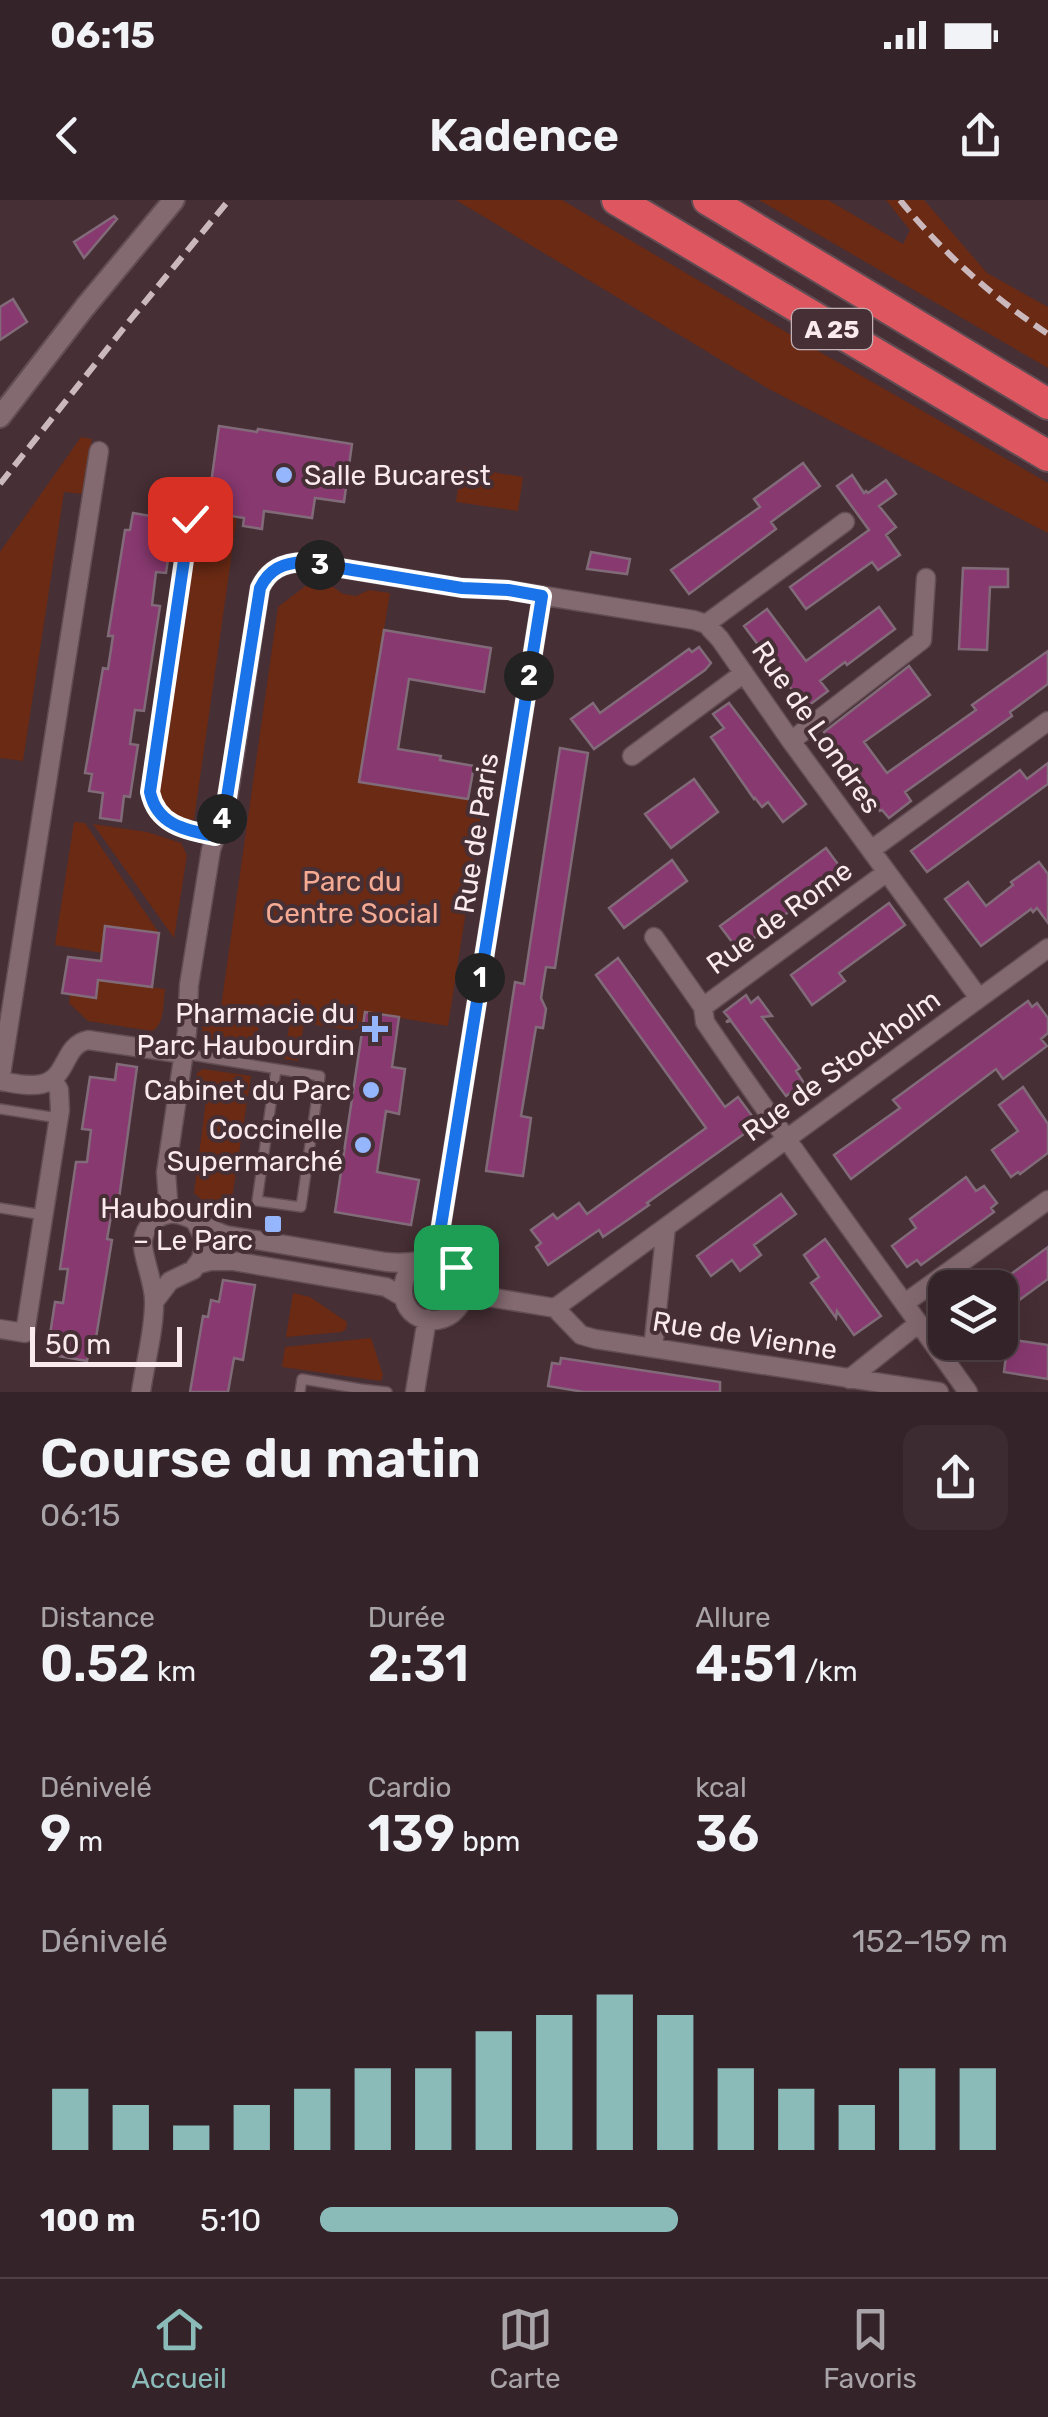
<!DOCTYPE html>
<html lang="fr">
<meta charset="utf-8">
<style>
body{margin:0;font-family:Rubik,sans-serif;background:#3c2b30;color:#f1f3f6;height:100vh;display:flex;flex-direction:column;font-size:38px;white-space:nowrap}
*{box-sizing:border-box;margin:0}
p{font-size:32px;color:#a9a4a8}
.icon{flex:none;width:55px;height:55px;fill:none;stroke:currentColor;stroke-width:2;stroke-linecap:round;stroke-linejoin:round}
.map{position:relative;height:1192px;overflow:hidden}
.sheet{display:flex;flex-direction:column;background:#342328;flex:1}
.sheet>*{flex:none}
.tools{position:absolute;left:928px;top:1070px;display:grid;gap:20px}
.tools a{display:grid;place-items:center;width:90px;height:90px;border-radius:20px;background:#342328;box-shadow:0 10px 40px #0002,0 0 0 2px #4e4045;font-size:50px}
.scale{position:absolute;left:30px;bottom:25px;width:152px;box-sizing:border-box;padding-left:10px;border:5px solid #faeaee;border-top:0;font-size:28px;line-height:35px;white-space:nowrap;color:#faeaee;-webkit-text-stroke:8px #462f35;paint-order:stroke}
.pin{position:absolute;display:grid;place-items:center;width:85px;height:85px;color:#fff;margin:-42px;border-radius:20px;box-shadow:0 5px 15px #0006}
.km{position:absolute;width:50px;height:50px;margin:-25px;border-radius:50%;background:#222;color:#fff;font-size:28px;line-height:50px;text-align:center}
.round{display:grid;place-items:center;flex:none;width:105px;height:105px;border-radius:20px;background:#3c2b30}
.head{display:flex;align-items:center;justify-content:space-between;height:170px;padding:0 40px}
h1{font-size:55px;font-weight:600;line-height:75px}
.stats{display:grid;grid-template-columns:repeat(3,1fr);gap:15px;height:170px;padding:10px 40px}
.stats div{display:grid;align-content:center}
.stats b{font-size:50px;font-weight:600}
.stats small{font-size:28px;font-weight:400}
.stats p{font-size:28px}
.chart{height:280px;padding:20px 40px}
.chart p{display:flex;justify-content:space-between}
.chart svg{width:100%;height:180px;margin-top:10px;stroke:#8bbbb9;stroke-width:6}
ul{padding:0 40px;list-style:none;font-size:32px}
li{display:grid;grid-template-columns:160px 120px 1fr;align-items:center;height:75px}
li i{height:25px;border-radius:12px;background:#8bbbb9}
.status{display:flex;justify-content:space-between;align-items:center;height:70px;padding:0 50px;background:#342328;direction:ltr}
.status svg{height:28px;fill:currentColor}
header{display:flex;justify-content:space-between;align-items:center;height:130px;padding:0 40px;background:#342328;font-size:45px;font-weight:600}
.menu{display:flex;justify-content:space-around;align-items:center;height:140px;border-top:2px solid #4e4045;background:#342328;font-size:28px;color:#a9a4a8}
.menu a{display:grid;justify-items:center;gap:5px}
.menu .selected{color:#8bbbb9}
.map>svg:first-child{display:block}
.green{fill:#6b2a14}
.building{fill:#883970;stroke:#826b79;stroke-width:2.5}
.lines{fill:none;stroke-linecap:round;stroke-linejoin:round}
.service-casing{stroke:#614d53;stroke-width:12}
.minor-casing{stroke:#614d53;stroke-width:21}
.tertiary-casing{stroke:#614d53;stroke-width:24}
.motorway-casing{stroke:#614d53;stroke-width:34}
.service{stroke:#836970;stroke-width:9}
.minor{stroke:#836970;stroke-width:18}
.tertiary{stroke:#836970;stroke-width:20}
.motorway{stroke:#de5760;stroke-width:30}
.rail{stroke:#cab8bc;stroke-width:6;stroke-dasharray:15 8;stroke-linecap:butt}
.route-casing{stroke:#fff;stroke-width:20}
.route{stroke:#1a73e8;stroke-width:12}
.poi-dot{fill:#95b6fd;stroke:#462f35;stroke-width:4}
.labels{text-anchor:middle;stroke-width:8;stroke-linejoin:round;paint-order:stroke}
.shield{fill:#462f35;stroke:#c4b2b6;stroke-width:2.5}
.shield-label{font-size:25px;font-weight:bold;fill:#faeaee}
.poi-label{font-size:28px;fill:#faeaee;stroke:#462f35;text-anchor:end}
.street-label{font-size:28px;fill:#faeaee;stroke:#462f35}
.park-label{font-size:28px;fill:#f5ab93;stroke:#462f35}
</style>
<div class="status"><b>06:15</b><svg viewBox="0 0 49 12"><path d="M0 12V9h3v3zM5 12V6h3v6zM10 12V3h3v9zM15 12V0h3v12zM26 1h20v11H26zM47 4h2v5h-2z"/></svg></div>
<header><svg class="icon" aria-label="back" viewBox="0 0 24 24"><path d="M15 5l-7 7 7 7"/></svg>Kadence<svg class="icon" aria-label="share" viewBox="0 0 24 24"><path d="M12 15V3M7 8l5-5 5 5M5 13v7h14v-7"/></svg></header>
<div class="map">
<svg width="1048" height="1192" viewBox="0 0 1048 1192">
<rect width="100%" height="100%" fill="#462f35"/>
<!-- green -->
<path class="green" d="M456,0H562L820,152L1048,283V333L769,189Z
M759,0H828L903,44L910,30L886,0H924L987,73L1048,107V168Z
M81,237L92,239L83,294L64,292L23,561L0,558V352Z
M461,267L523,277L518,311L456,302Z
M207,312L237,317L194,620C166,616 156,611 154,581L196,314Z
M308,384L332,386L343,394L356,396L369,390L390,393L359,582L483,602L448,826L365,812L362,827L350,830L304,823L298,861L284,859L290,820L260,816L255,853L209,845L202,830L204,820L221,807L278,407Z
M74,622L85,623L159,733L106,726L102,753L55,745Z
M93,624L147,632L181,643L187,655L174,738Z
M98,780L165,789C163,803 165,824 152,831L88,821L69,803L70,794L96,798Z
M203,869L251,876L231,1005L226,1013L215,1011L194,993L207,893L203,892L196,884L197,873Z
M293,1093L310,1097L347,1122L346,1129L342,1132L286,1137Z
M371,1138L383,1175L381,1181L282,1167L285,1147Z"/>
<!-- building -->
<path class="building" d="M114,16L117,19L84,58L74,42Z
M13,99L27,122L0,140V107Z
M219,226L257,232L258,229L352,244L344,302L315,298L312,318L264,311L262,329L243,326L244,318L207,312Z
M803,263L820,286L771,322L776,329L689,394L671,370L760,307L754,299Z
M852,275L864,293L866,291L868,293L886,280L896,294L879,306L896,327L886,335L900,355L878,370L872,362L806,409L790,387L869,330L837,286Z
M133,313L174,320L166,373L156,372L152,405L160,406L144,511L135,510L130,544L138,545L130,597L124,596L121,621L100,618L103,593L89,591L92,574L85,573L103,468L108,469L113,436H108L125,330H130Z
M591,352L630,359L627,374L587,369Z
M963,368L1008,369V387H990L987,450L959,449Z
M879,407L895,429L847,465L845,462L820,481L828,491L808,506L801,496L798,498L744,426L767,409L806,461Z
M384,430L491,448L484,492L409,479L398,549L441,556L440,560L474,566L468,599L359,582Z
M699,447L711,463L705,470L594,549L571,519L593,503L600,513L689,449L692,452Z
M1048,451V484L1010,512L1012,516L905,592L911,601L889,618L882,610L880,611L824,532L909,466L930,495L864,542L887,573L976,510L972,505Z
M729,503L806,604L783,622L768,602L762,607L755,598L754,599L711,537L724,528L713,514Z
M560,548L588,553L555,768L546,767L541,798L546,809L543,828L536,827L521,916L531,918L523,976L486,971L515,782L524,784Z
M1048,563V584L927,672L911,651L1020,570L1027,579Z
M694,579L718,612L671,648L645,614Z
M826,648L843,671L738,750L720,726Z
M672,660L687,681L624,728L609,708Z
M1039,662L1048,674V723L1037,708L1033,712L1031,709L981,746L945,699L968,682L986,706L1013,685L1011,682Z
M889,703L905,725L839,773L845,781L812,805L791,775Z
M105,726L159,733L152,787L98,780L96,798L62,793L68,757L101,761Z
M618,758L725,907L738,897L758,924L647,1003L649,1005L603,1037L599,1030L548,1065L536,1047L541,1043L531,1030L553,1014L557,1019L579,1003L587,1014L706,928L596,775Z
M746,795L751,803L758,797L772,816L762,817L800,868L796,871L804,883L786,896L731,821L726,822L730,819L724,812Z
M1028,801L1032,807L1037,803L1048,818V833L1041,839L1047,846L1003,879L996,869L851,979L834,955L900,908L893,900Z
M365,812L399,817L392,867L405,869L399,914L386,911L377,972L419,980L411,1025L335,1012Z
M117,864L137,867L118,1006L113,1005L107,1039L112,1040L95,1144H90L87,1161L47,1154L55,1102L63,1103L68,1069H60L76,962H87L91,930L82,929L90,877L115,880Z
M1023,887L1048,924V953L1020,974L1018,972L1011,977L992,950L1018,931L999,905Z
M966,977L976,991L984,986L997,1003L991,1008L994,1012L921,1065L917,1060L907,1067L892,1046L916,1028L910,1019Z
M781,994L796,1014L754,1045L761,1055L740,1071L732,1060L711,1076L697,1056Z
M825,1039L881,1116L854,1135L837,1111L836,1118L811,1083L819,1077L804,1055Z
M1048,1047V1079L1000,1114V1082Z
M223,1080L255,1085L243,1160L234,1158L228,1192H190L203,1116L208,1117L211,1100L219,1102Z
M1008,1139L1048,1145V1179L1004,1172Z
M561,1158L720,1182V1192H584L548,1186L552,1163L560,1164Z"/>
<g class="lines">
<defs>
<path id="service" d="M191,319L150,593C158,625 185,630 215,636
M185,854L320,876L301,1007L257,1001L276,869
M0,909L58,918
M0,1008L43,1015
M361,1189L387,1192
M300,1192L302,1179L361,1189V1192"/>
<path id="minor" d="M99,251L0,881C13,883 29,887 42,884C68,878 63,845 88,840L184,854
M706,424L845,322
M791,541L922,440L926,378
M632,556L744,473
M871,650L1048,521
M654,737L703,807L705,822C790,947 880,1069 968,1192
M703,807L887,672
M169,1014L166,972L187,832L189,785L211,650L228,599L260,388C269,369 283,363 304,362L462,388L508,390L694,420L706,424L720,439L791,541L979,798
M436,1057L542,396
M199,1064L210,1061H233L386,1087L403,1097
M464,1093L555,1108
M154,1102L170,1081L193,1070L201,1059L205,1040L196,1023
M905,1103L1048,1000
M555,1108L1048,748
M555,1108L581,1135L595,1139L939,1192
M0,1129L25,1133L60,910L59,890L53,879
M653,1148L666,1027
M849,1179L919,1123
M141,1192C145,1163 155,1128 154,1100C154,1082 141,1053 143,1040C145,1027 156,1016 169,1014C187,1012 208,1030 226,1035L386,1062C397,1063 408,1063 418,1061C426,1059 432,1056 441,1058C474,1067 471,1115 437,1120C401,1124 391,1080 419,1061
M415,1192L427,1119"/>
<path id="tertiary" d="M0,217L85,107L174,0"/>
<path id="motorway" d="M617,0L1048,256
M708,0L1048,204"/>
</defs>
<!-- service casing -->
<use href="#service" class="service-casing"/>
<!-- minor casing -->
<use href="#minor" class="minor-casing"/>
<!-- tertiary casing -->
<use href="#tertiary" class="tertiary-casing"/>
<!-- motorway casing -->
<use href="#motorway" class="motorway-casing"/>
<!-- service -->
<use href="#service" class="service"/>
<!-- minor -->
<use href="#minor" class="minor"/>
<!-- tertiary -->
<use href="#tertiary" class="tertiary"/>
<!-- motorway -->
<use href="#motorway" class="motorway"/>
<!-- rail -->
<path class="rail" d="M900,0C942,52 992,97 1048,134
M0,284L131,119L229,0"/>
</g>
<g class="lines">
<defs>
<path id="route" d="M190,319L150,592C157,625 185,630 215,636L225,610L260,388C269,369 283,363 304,362L462,388L508,390L542,396L436,1057L448,1061L456,1067"/>
</defs>
<!-- route casing -->
<use href="#route" class="route-casing"/>
<!-- route -->
<use href="#route" class="route"/>
</g>
<!-- markers -->
<g class="poi-dot">
<circle cx="284" cy="275" r="10"/>
<path d="M370 814h10v10h10v10h-10v10h-10v-10h-10v-10h10z"/>
<circle cx="371" cy="890" r="10"/>
<circle cx="363" cy="945" r="10"/>
<rect x="263" y="1014" width="20" height="20" rx="5"/>
</g>
<g class="labels">
<!-- shield labels -->
<rect class="shield" x="792" y="109" width="80" height="40" rx="8"/>
<g class="shield-label">
<text x="832" y="138">A 25</text>
</g>
<!-- poi labels -->
<g class="poi-label">
<text x="304" y="285" text-anchor="start">Salle Bucarest</text>
<text x="355" y="823">Pharmacie du<tspan x="355" dy="32">Parc Haubourdin</tspan></text>
<text x="351" y="900">Cabinet du Parc</text>
<text x="343" y="939">Coccinelle<tspan x="343" dy="32">Supermarché</tspan></text>
<text x="253" y="1018">Haubourdin<tspan x="253" dy="32">– Le Parc</tspan></text>
</g>
<!-- street labels -->
<g class="street-label">
<text transform="translate(817 527) rotate(55)" y="10">Rue de Londres</text>
<text transform="translate(476 633) rotate(-81)" y="10">Rue de Paris</text>
<text transform="translate(779 717) rotate(-36)" y="10">Rue de Rome</text>
<text transform="translate(841 865) rotate(-36)" y="10">Rue de Stockholm</text>
<text transform="translate(745 1135) rotate(9)" y="10">Rue de Vienne</text>
</g>
<!-- park labels -->
<g class="park-label">
<text x="352" y="691">Parc du<tspan x="352" dy="32">Centre Social</tspan></text>
</g>
</g>
</svg>
<div class="tools">
<a><svg class="icon" aria-label="layers" viewBox="0 0 24 24"><path d="M12 4l9 5-9 5-9-5zM3 14l9 5 9-5"/></svg></a>
</div>
<div class="scale">50 m</div>
<div class="pin" style="left:456px;top:1067px;background:#1e9e55"><svg class="icon" aria-label="arrive" viewBox="0 0 24 24"><path d="M6 21V4h12l-3 4 3 4H6"/></svg></div>
<div class="pin" style="left:190px;top:319px;background:#d93025"><svg class="icon" aria-label="check" viewBox="0 0 24 24"><path d="M5 12l5 5 9-10"/></svg></div>
<b class="km" style="left:480px;top:778px">1</b>
<b class="km" style="left:529px;top:476px">2</b>
<b class="km" style="left:320px;top:365px">3</b>
<b class="km" style="left:222px;top:619px">4</b>
</div>
<section class="sheet">
<div class="head"><div><h1>Course du matin</h1><p>06:15</p></div><a class="round"><svg class="icon" aria-label="share" viewBox="0 0 24 24"><path d="M12 15V3M7 8l5-5 5 5M5 13v7h14v-7"/></svg></a></div>
<div class="stats">
<div><p>Distance</p><b>0.52<small> km</small></b></div>
<div><p>Durée</p><b>2:31</b></div>
<div><p>Allure</p><b>4:51<small> /km</small></b></div>
</div>
<div class="stats">
<div><p>Dénivelé</p><b>9<small> m</small></b></div>
<div><p>Cardio</p><b>139<small> bpm</small></b></div>
<div><p>kcal</p><b>36</b></div>
</div>
<div class="chart"><p><span>Dénivelé</span>152–159 m</p>
<svg viewBox="0 0 160 44" preserveAspectRatio="none"><path d="M5 44V29M15 44V33M25 44V38M35 44V33M45 44V29M55 44V24M65 44V24M75 44V15M85 44V11M95 44V6M105 44V11M115 44V24M125 44V29M135 44V33M145 44V24M155 44V24"/></svg>
</div>
<ul>
<li><b>100 m</b>5:10<i style="width:52%"></i></li>
</ul>
</section>
<nav class="menu">
<a class="selected"><svg class="icon" aria-label="home" viewBox="0 0 24 24"><path d="M3 11l9-7 9 7M6 9v11h12V9"/></svg>Accueil</a>
<a><svg class="icon" aria-label="map" viewBox="0 0 24 24"><path d="M3 6l6-2 6 2 6-2v14l-6 2-6-2-6 2zM9 4v14M15 6v14"/></svg>Carte</a>
<a><svg class="icon" aria-label="saved" viewBox="0 0 24 24"><path d="M7 4h10v16l-5-4-5 4z"/></svg>Favoris</a>
</nav>
